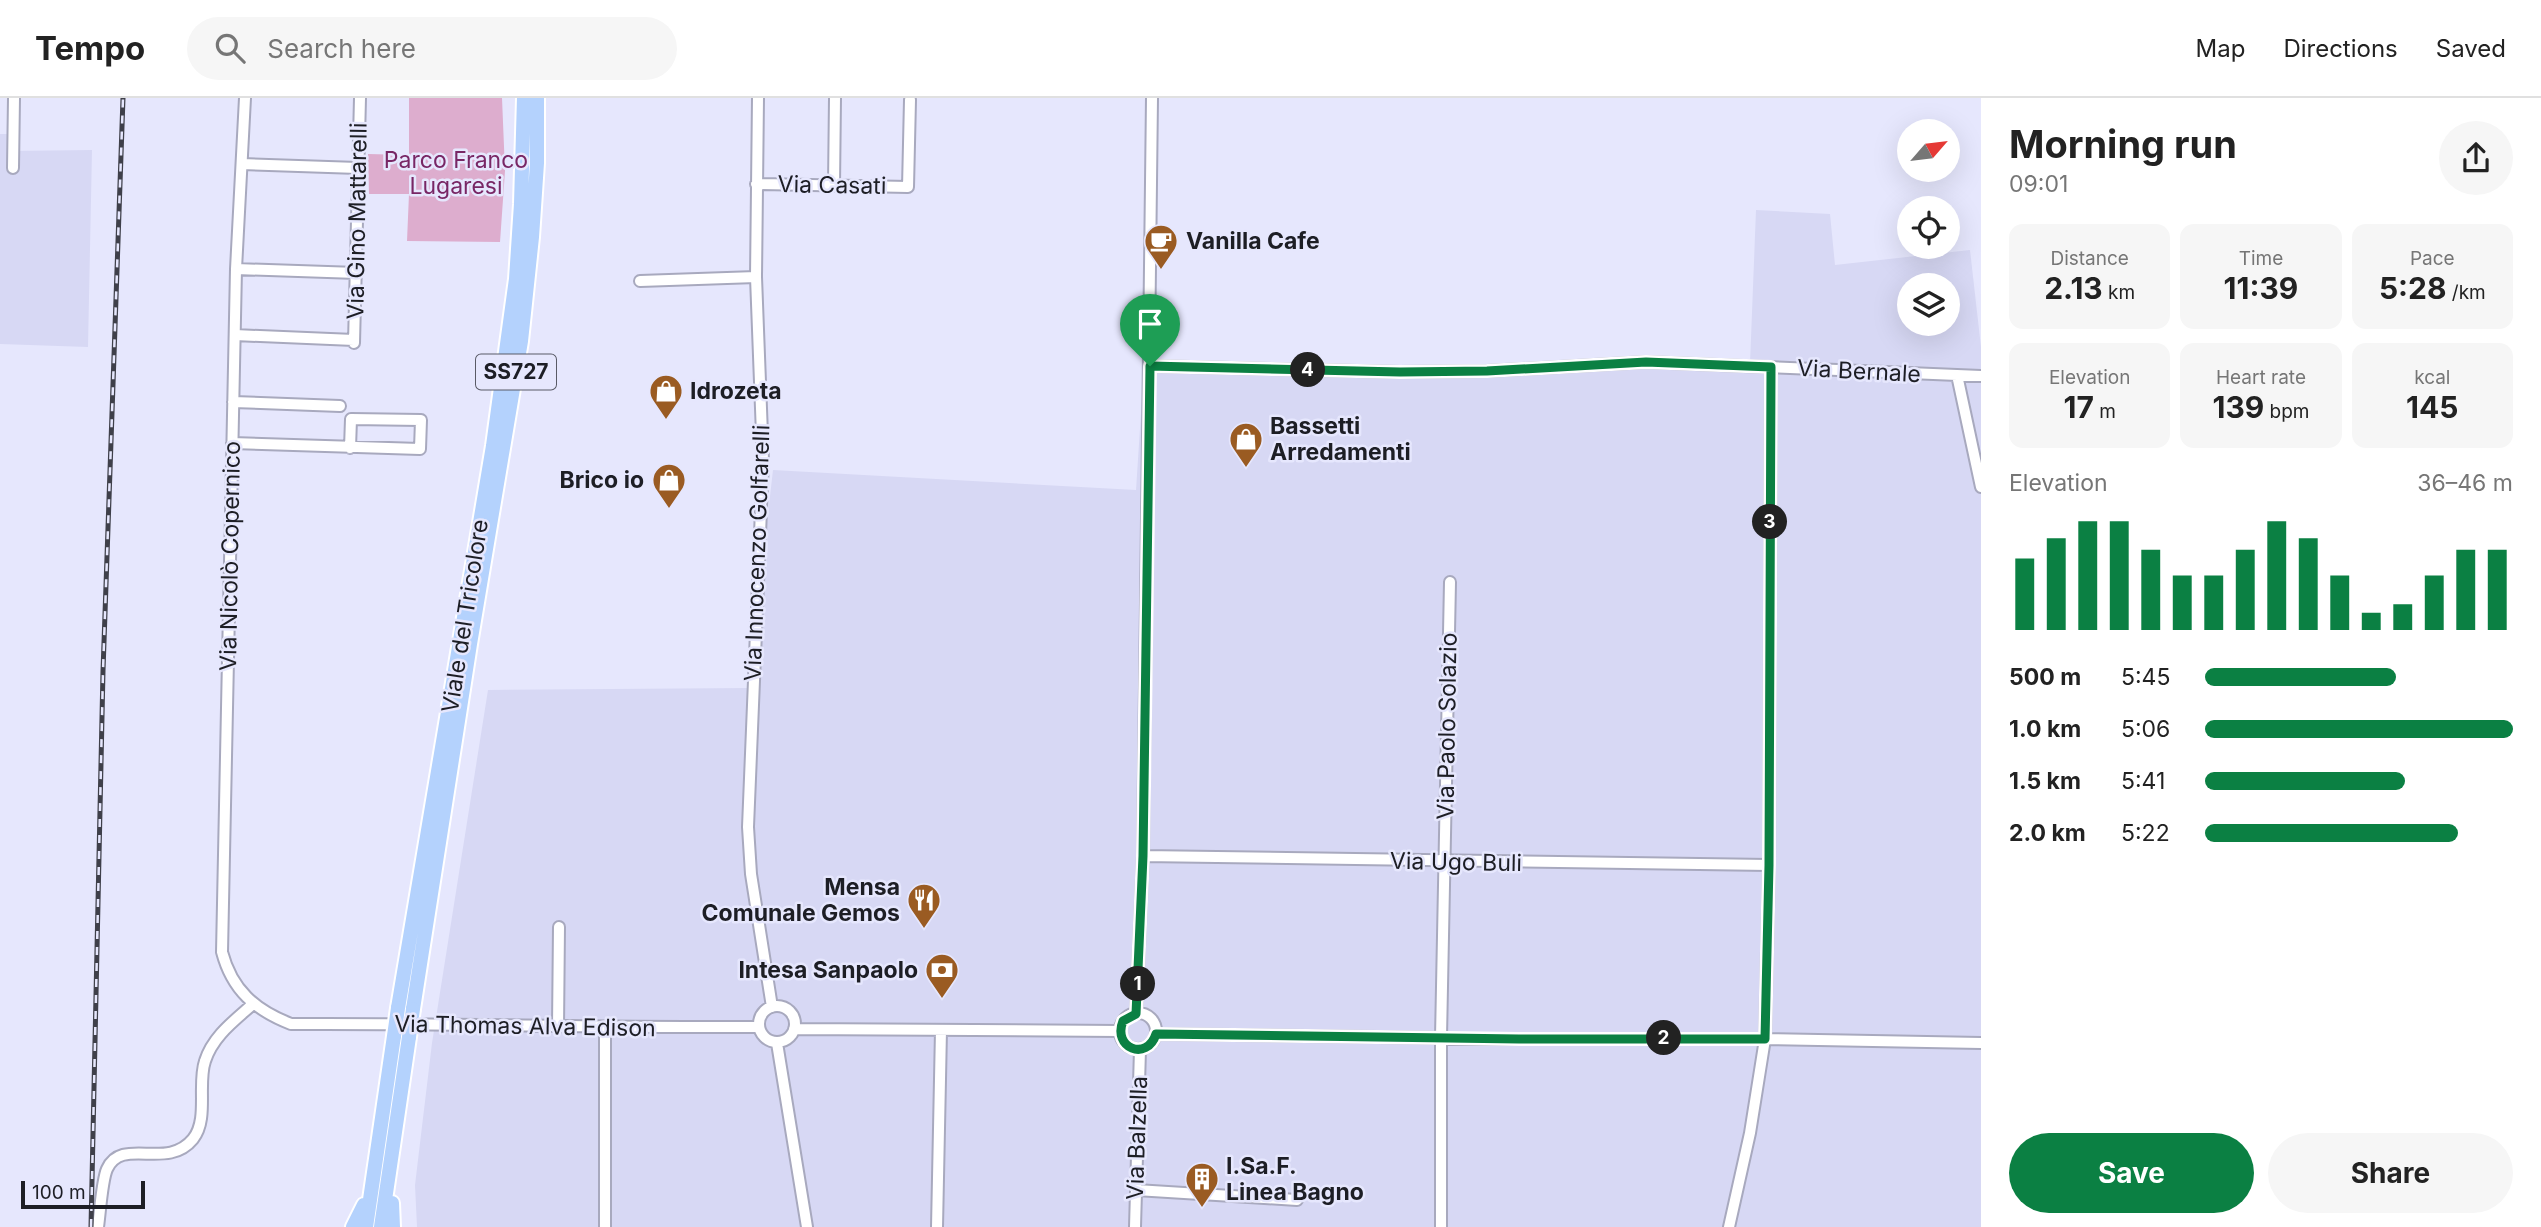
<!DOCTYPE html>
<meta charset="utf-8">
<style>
body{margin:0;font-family:Inter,sans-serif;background:#f6f6f6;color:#222;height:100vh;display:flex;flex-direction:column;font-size:26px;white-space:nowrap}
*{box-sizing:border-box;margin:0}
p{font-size:23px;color:#767676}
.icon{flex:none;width:38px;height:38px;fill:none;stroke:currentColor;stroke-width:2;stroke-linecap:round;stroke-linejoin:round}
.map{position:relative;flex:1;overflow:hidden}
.drawer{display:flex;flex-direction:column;background:#fff;width:560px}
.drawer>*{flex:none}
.needle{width:46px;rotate:62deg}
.tools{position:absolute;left:1897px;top:21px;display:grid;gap:14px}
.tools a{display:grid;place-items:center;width:63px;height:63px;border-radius:50%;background:#fff;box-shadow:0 7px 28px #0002;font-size:35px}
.scale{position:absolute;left:21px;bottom:18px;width:124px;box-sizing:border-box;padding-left:7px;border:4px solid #1d1e25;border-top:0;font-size:19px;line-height:24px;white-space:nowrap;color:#1d1e25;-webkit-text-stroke:5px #e6e7fd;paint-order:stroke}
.pin{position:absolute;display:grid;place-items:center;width:60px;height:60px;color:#fff;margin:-72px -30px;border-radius:50% 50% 50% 0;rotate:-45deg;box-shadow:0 0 7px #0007}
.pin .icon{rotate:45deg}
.km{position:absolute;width:35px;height:35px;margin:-18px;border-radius:50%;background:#222;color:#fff;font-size:19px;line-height:35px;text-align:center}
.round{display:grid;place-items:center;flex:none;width:74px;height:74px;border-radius:37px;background:#f6f6f6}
.summary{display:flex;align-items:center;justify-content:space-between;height:119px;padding:0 28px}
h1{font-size:38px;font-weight:700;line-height:52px}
.metrics{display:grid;grid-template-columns:repeat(3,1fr);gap:10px;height:119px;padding:7px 28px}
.metrics div{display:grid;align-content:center;border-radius:14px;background:#f6f6f6;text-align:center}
.metrics b{font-size:30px;font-weight:700}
.metrics small{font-size:19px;font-weight:400}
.metrics p{font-size:19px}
.chart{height:196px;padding:14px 28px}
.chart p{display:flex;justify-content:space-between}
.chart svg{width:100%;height:126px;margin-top:7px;stroke:#0b8043;stroke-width:6}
.button{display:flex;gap:14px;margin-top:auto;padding:14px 28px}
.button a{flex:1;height:80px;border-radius:42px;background:#0b8043;color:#fff;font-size:28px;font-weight:700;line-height:80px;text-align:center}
.button a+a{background:#f6f6f6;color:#222}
ul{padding:0 28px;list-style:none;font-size:23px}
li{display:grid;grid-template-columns:112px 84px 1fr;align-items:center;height:52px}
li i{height:18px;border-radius:9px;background:#0b8043}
header{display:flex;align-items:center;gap:42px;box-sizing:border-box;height:98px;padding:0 35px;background:#fff;border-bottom:2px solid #e0e0e0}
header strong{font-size:33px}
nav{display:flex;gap:38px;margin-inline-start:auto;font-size:24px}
.search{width:490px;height:63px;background:#f6f6f6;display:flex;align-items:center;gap:18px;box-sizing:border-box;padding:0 24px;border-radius:38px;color:#767676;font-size:26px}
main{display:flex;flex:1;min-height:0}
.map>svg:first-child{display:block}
.built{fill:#d7d8f4;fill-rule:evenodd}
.green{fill:#ddadce}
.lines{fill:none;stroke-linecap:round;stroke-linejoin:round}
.minor-casing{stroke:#a8a9be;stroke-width:14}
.highway-casing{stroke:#fff;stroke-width:18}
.minor{stroke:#fff;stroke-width:10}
.highway{stroke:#b4d2fd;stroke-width:14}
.rail-casing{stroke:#3f404a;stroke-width:5}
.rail{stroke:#e6e7fd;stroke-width:2.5;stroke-dasharray:8;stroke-linecap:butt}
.highway-bridge-casing{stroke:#fff;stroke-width:18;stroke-linecap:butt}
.highway-bridge{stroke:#b4d2fd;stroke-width:14}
.route-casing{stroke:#fff;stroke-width:14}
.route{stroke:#0b8043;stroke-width:9}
.labels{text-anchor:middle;stroke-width:5;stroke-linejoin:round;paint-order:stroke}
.shield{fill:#e6e7fd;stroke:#595a66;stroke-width:2}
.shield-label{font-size:21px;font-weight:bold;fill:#1d1e25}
.park-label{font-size:23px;fill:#782665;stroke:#e6e7fd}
.street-label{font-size:23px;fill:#1d1e25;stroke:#e6e7fd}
.poi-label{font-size:23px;font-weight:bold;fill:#1d1e25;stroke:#e6e7fd;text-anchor:start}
</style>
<header>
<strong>Tempo</strong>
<div class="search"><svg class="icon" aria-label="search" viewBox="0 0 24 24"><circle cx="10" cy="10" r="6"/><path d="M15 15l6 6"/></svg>Search here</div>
<nav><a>Map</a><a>Directions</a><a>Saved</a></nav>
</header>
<main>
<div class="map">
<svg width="1981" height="1129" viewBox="0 0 1981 1129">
<rect width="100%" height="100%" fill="#e6e7fd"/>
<!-- built -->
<path class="built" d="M0,36H9V53L92,52L88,249L0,246Z
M1756,112L1830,116L1835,167L1970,152L1981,249V1129H417L415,1087L432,945L488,592L748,590L773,372L1136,392L1144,269L1750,266ZM1909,187H1948V226H1909Z"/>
<!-- green -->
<path class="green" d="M409,0H502L505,73L500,144L407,143L409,96H369L368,56L409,57Z"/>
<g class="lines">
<defs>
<path id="minor" d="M245,0L236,171L222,854C232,892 255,912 291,926C447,925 603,930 759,929
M758,0L756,179L763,363L748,729L751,776L772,909
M242,66L358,70
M13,70L14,0
M756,86L908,89L910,2
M834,87L835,0
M236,171L357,175
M640,183L756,179
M235,237L354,242
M354,245L360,0
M1150,268L1400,274L1487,273L1646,264L1981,278
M1957,277L1981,389
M233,304L340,308
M232,345L420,351L421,322L351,321L350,350
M1143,758L1769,767
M759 926a18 18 0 1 1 36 0a18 18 0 1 1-36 0Z
M1120 933a18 18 0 1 1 36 0a18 18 0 1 1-36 0Z
M1136,916L1143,758L1152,0
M558,929L559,829
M794,931L1120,933
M1156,936L1519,941H1765L1981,945
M777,945L807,1129
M1136,1092L1297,1102
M98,1129C100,1115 102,1082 107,1071C122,1038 167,1073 193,1041C209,1021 197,986 205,963C213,938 234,923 253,906
M605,1129V930
M937,1129L941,932
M1135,1129L1140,951
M1441,1129V939L1450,484
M1729,1129L1750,1035L1765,941L1769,767L1771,269"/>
<path id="highway" d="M398,910L493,348L516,181L521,106L524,0
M413,911L470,546L521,243L532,139L537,65V0
M392,1105L393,1129
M353,1129L364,1107
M366,1129L394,938
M381,1129L409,939"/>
</defs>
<!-- minor casing -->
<use href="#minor" class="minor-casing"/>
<!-- highway casing -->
<use href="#highway" class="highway-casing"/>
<!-- minor -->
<use href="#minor" class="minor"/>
<!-- highway -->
<use href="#highway" class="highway"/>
<defs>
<path id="rail" d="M91,1129L103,573L123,0"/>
</defs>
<!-- rail casing -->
<use href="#rail" class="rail-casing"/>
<!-- rail -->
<use href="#rail" class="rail"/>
<defs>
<path id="highway-bridge" d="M394,938L398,910
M409,939L413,911"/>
</defs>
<!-- highway-bridge casing -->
<use href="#highway-bridge" class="highway-bridge-casing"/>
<!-- highway-bridge -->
<use href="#highway-bridge" class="highway-bridge"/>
</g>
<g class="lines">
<defs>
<path id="route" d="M1646,264L1771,269L1769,767L1765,941H1519L1156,936C1147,964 1112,950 1123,923L1136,916L1143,758L1150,268L1400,274L1487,273Z"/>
</defs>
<!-- route casing -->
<use href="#route" class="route-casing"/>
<!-- route -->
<use href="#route" class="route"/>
</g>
<!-- icons -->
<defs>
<symbol id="cafe-pin" viewBox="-11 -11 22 30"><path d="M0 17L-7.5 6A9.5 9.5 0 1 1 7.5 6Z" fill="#9a5b22" stroke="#e6e7fd"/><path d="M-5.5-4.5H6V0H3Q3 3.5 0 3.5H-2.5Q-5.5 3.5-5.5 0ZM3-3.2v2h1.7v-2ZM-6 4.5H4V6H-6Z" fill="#fff"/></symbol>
<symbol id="shop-pin" viewBox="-11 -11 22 30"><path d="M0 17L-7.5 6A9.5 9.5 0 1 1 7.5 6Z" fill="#9a5b22" stroke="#e6e7fd"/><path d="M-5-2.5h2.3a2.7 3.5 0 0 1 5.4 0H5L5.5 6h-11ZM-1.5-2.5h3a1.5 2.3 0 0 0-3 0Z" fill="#fff"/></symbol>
<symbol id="restaurant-pin" viewBox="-11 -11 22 30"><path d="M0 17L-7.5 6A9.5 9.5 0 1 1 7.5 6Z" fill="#9a5b22" stroke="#e6e7fd"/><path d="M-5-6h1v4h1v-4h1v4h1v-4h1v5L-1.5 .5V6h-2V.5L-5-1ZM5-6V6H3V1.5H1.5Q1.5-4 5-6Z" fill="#fff"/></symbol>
<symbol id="bank-pin" viewBox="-11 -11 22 30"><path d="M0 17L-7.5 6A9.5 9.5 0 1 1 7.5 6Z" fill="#9a5b22" stroke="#e6e7fd"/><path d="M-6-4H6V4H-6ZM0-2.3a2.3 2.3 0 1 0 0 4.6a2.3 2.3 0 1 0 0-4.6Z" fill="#fff"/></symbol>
<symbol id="building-pin" viewBox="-11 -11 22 30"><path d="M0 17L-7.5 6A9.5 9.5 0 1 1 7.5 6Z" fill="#9a5b22" stroke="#e6e7fd"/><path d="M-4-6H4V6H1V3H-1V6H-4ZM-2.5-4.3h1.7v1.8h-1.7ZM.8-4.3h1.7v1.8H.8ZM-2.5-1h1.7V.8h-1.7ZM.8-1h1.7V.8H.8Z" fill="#fff"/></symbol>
</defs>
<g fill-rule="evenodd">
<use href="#cafe-pin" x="1142" y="124" width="38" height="52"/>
<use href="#shop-pin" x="647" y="274" width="38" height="52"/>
<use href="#shop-pin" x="1227" y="322" width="38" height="52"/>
<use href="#shop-pin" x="650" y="363" width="38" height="52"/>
<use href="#restaurant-pin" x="905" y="783" width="38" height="52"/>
<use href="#bank-pin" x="923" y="853" width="38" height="52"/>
<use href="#building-pin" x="1183" y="1062" width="38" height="52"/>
</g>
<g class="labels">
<!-- shield labels -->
<rect class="shield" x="476" y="256.5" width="80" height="35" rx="5"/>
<g class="shield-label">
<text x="516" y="281">SS727</text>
</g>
<!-- park labels -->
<g class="park-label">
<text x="456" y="70">Parco Franco<tspan x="456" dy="26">Lugaresi</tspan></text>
</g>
<!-- street labels -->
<g class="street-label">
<text transform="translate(832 87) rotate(1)" y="8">Via Casati</text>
<text transform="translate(357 123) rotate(-89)" y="8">Via Gino Mattarelli</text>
<text transform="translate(1859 273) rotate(3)" y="8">Via Bernale</text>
<text transform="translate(757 455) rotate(-88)" y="8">Via Innocenzo Golfarelli</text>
<text transform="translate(230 458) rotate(-89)" y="8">Via Nicolò Copernico</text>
<text transform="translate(465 518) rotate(-81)" y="8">Viale del Tricolore</text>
<text transform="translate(1447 628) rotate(-89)" y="8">Via Paolo Solazio</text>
<text transform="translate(1456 764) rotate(1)" y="8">Via Ugo Buli</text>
<text transform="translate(525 928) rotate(1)" y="8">Via Thomas Alva Edison</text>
<text transform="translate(1137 1040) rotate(-88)" y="8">Via Balzella</text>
</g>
<!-- poi labels -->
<g class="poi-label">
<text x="1186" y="151">Vanilla Cafe</text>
<text x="690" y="301">Idrozeta</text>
<text x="1270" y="336">Bassetti<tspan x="1270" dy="26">Arredamenti</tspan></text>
<text x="644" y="390" text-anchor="end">Brico io</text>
<text x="900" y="797" text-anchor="end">Mensa<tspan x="900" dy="26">Comunale Gemos</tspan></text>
<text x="918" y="880" text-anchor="end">Intesa Sanpaolo</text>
<text x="1226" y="1076">I.Sa.F.<tspan x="1226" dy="26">Linea Bagno</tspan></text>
</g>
</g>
</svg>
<div class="tools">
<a><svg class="needle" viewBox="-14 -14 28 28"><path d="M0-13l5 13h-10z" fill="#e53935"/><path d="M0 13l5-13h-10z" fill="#767676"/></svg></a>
<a><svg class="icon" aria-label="locate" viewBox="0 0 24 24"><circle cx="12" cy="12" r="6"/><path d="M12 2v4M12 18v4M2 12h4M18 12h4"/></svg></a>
<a><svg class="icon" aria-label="layers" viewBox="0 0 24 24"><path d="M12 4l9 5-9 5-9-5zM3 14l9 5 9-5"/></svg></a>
</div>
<div class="scale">100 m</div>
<div class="pin" style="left:1150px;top:268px;background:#1e9e55"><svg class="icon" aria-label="arrive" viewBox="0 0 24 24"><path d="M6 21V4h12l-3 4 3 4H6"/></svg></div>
<b class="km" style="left:1138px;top:886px">1</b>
<b class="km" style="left:1664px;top:940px">2</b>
<b class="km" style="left:1770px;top:424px">3</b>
<b class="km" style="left:1308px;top:272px">4</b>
</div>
<section class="drawer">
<div class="summary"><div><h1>Morning run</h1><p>09:01</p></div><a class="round"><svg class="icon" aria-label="share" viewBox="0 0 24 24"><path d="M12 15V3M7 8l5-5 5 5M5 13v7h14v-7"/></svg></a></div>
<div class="metrics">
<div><p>Distance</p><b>2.13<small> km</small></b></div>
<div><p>Time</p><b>11:39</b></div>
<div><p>Pace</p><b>5:28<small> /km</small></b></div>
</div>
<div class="metrics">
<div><p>Elevation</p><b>17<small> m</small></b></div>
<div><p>Heart rate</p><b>139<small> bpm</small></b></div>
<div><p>kcal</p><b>145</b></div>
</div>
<div class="chart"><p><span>Elevation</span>36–46 m</p>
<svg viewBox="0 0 160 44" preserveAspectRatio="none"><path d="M5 44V19M15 44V12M25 44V6M35 44V6M45 44V16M55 44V25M65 44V25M75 44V16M85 44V6M95 44V12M105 44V25M115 44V38M125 44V35M135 44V25M145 44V16M155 44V16"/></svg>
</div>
<ul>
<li><b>500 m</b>5:45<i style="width:62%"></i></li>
<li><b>1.0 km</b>5:06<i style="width:100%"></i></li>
<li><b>1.5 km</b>5:41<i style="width:65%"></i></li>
<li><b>2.0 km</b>5:22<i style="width:82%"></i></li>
</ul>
<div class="button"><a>Save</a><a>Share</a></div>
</section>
</main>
